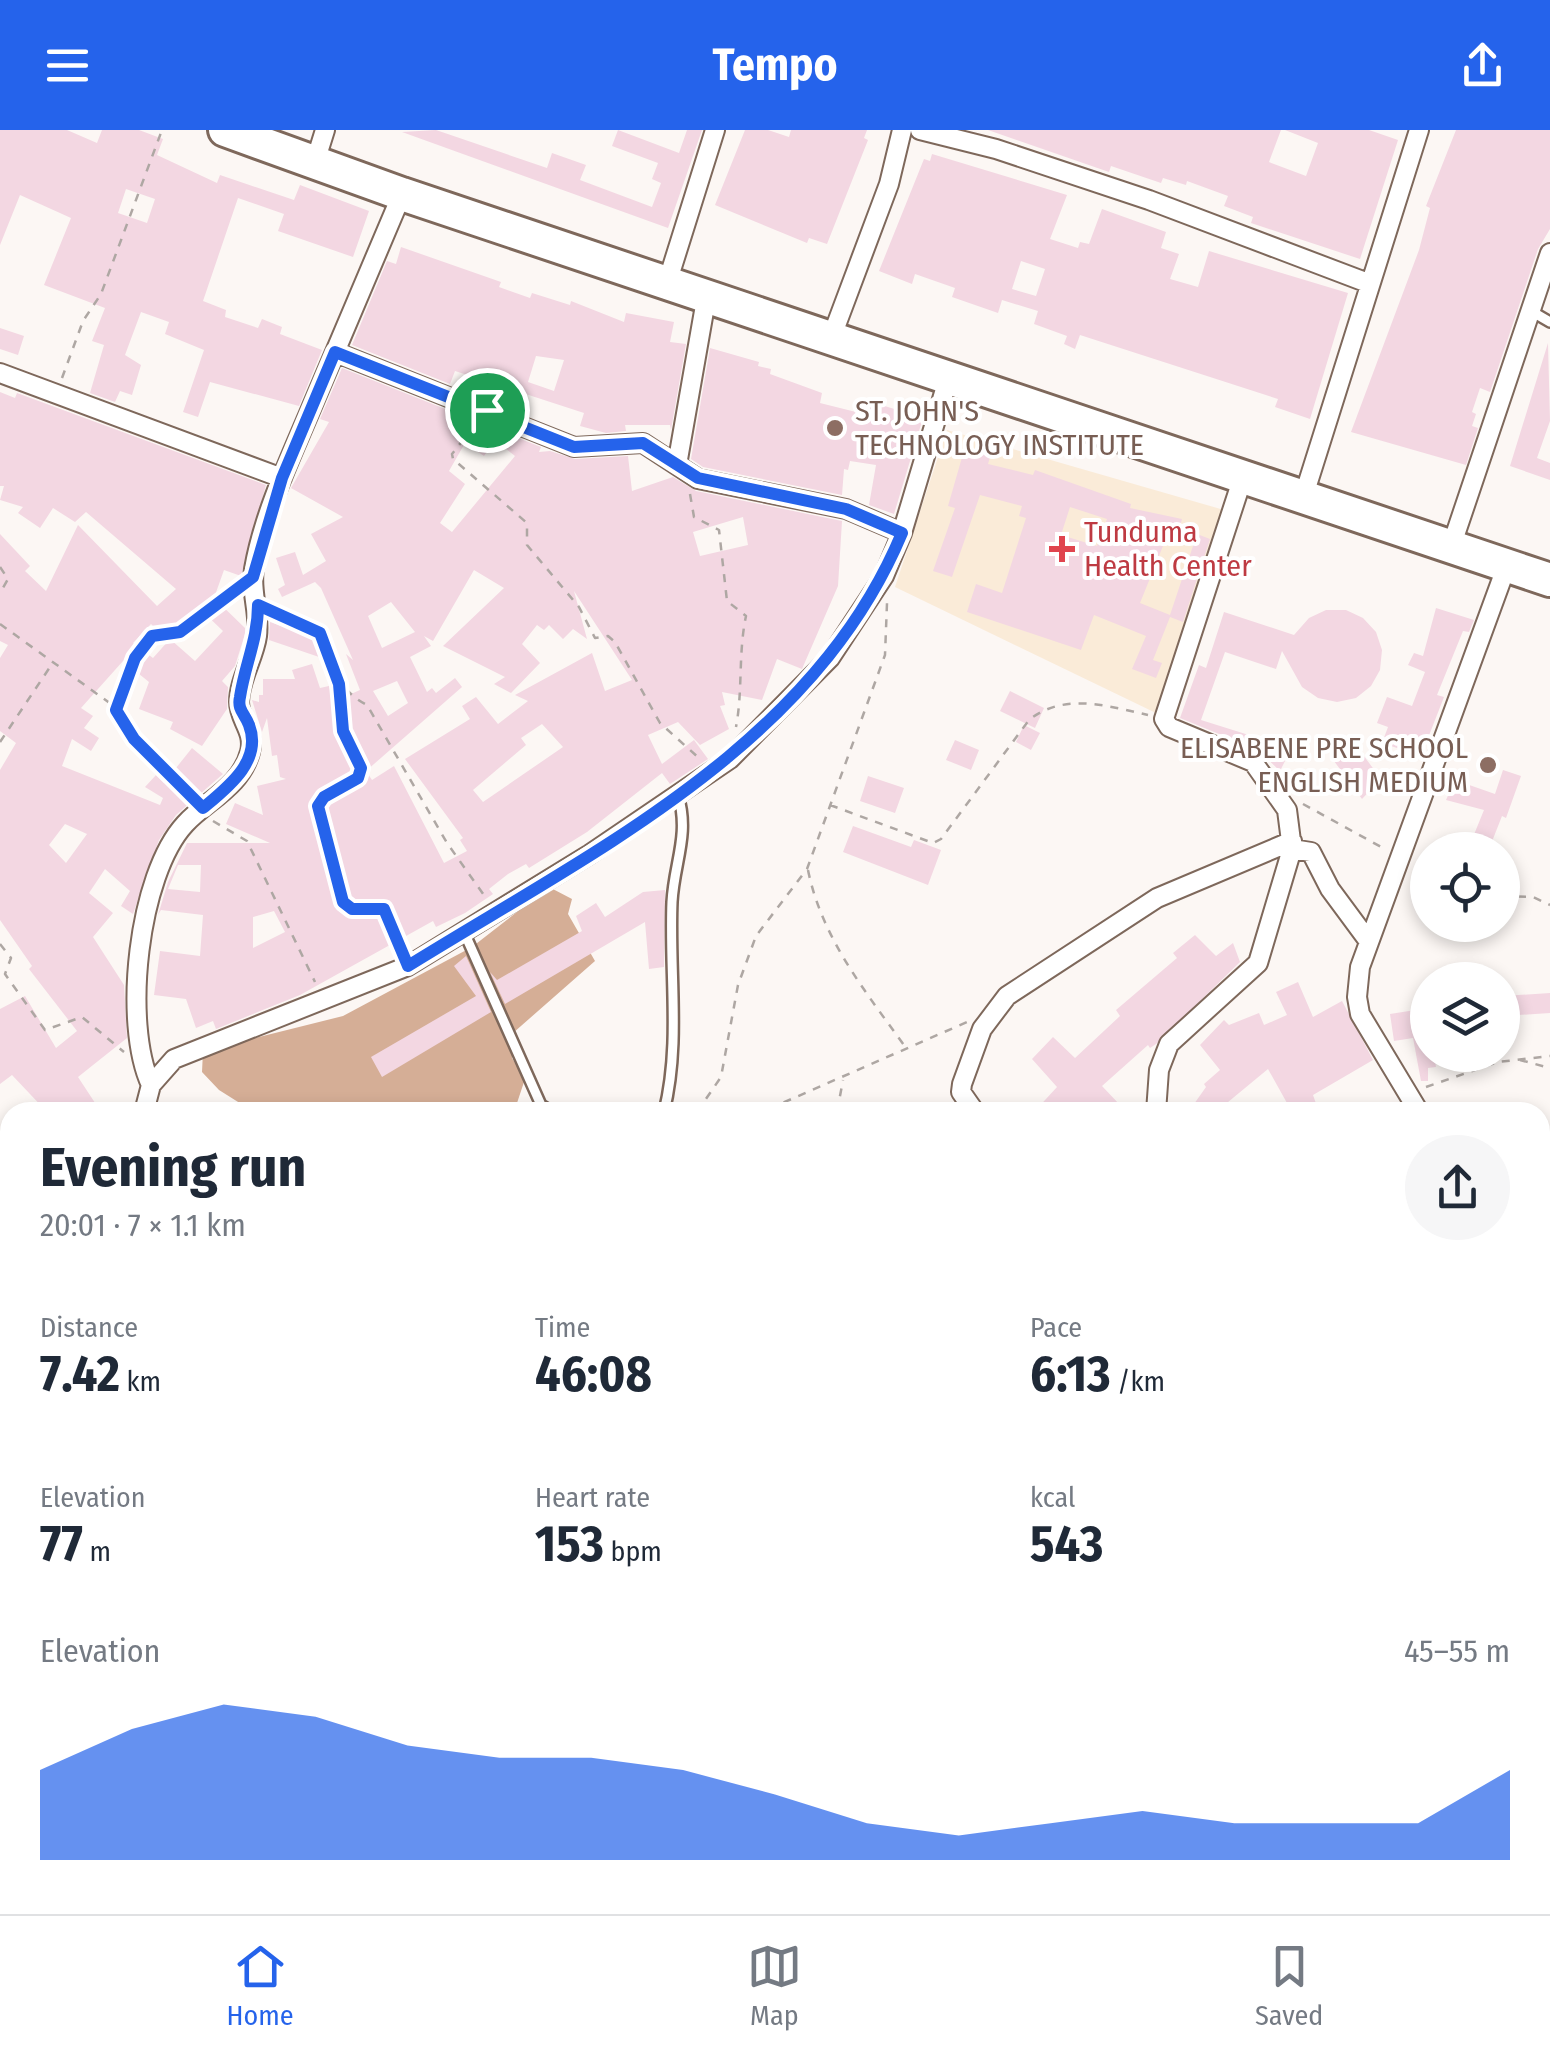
<!DOCTYPE html>
<meta charset="utf-8">
<style>
body{margin:0;font-family:"Fira Sans Condensed",sans-serif;background:#f6f6f7;color:#1f2937;height:100vh;display:flex;flex-direction:column;font-size:38px;white-space:nowrap}
*{box-sizing:border-box;margin:0}
p{font-size:32px;color:#747a83}
.icon{flex:none;width:55px;height:55px;fill:none;stroke:currentColor;stroke-width:2;stroke-linecap:round;stroke-linejoin:round}
.map{position:relative;flex:1;overflow:hidden}
.side{position:absolute;left:0px;top:972px;width:1550px;height:812px;display:flex;flex-direction:column;background:#fff;border-radius:30px 30px 0 0;box-shadow:0 5px 15px #0003}
.side>*{flex:none}
.buttons{position:absolute;left:1410px;top:702px;display:grid;gap:20px}
.buttons a{display:grid;place-items:center;width:110px;height:110px;border-radius:50%;background:#fff;box-shadow:0 5px 15px #0003;font-size:50px}
.pin{position:absolute;display:grid;place-items:center;width:85px;height:85px;color:#fff;margin:-42px;border:5px solid #fff;border-radius:50%;box-shadow:0 2px 10px #0007}
.round{display:grid;place-items:center;flex:none;width:105px;height:105px;border-radius:52px;background:#f6f6f7}
.summary{display:flex;align-items:center;justify-content:space-between;height:170px;padding:0 40px}
h1{font-size:55px;font-weight:700;line-height:75px}
.figures{display:grid;grid-template-columns:repeat(3,1fr);gap:15px;height:170px;padding:10px 40px}
.figures div{display:grid;align-content:center}
.figures b{font-size:50px;font-weight:700}
.figures small{font-size:28px;font-weight:400}
.figures p{font-size:28px}
.chart{height:280px;padding:20px 40px}
.chart p{display:flex;justify-content:space-between}
.chart svg{width:100%;height:180px;margin-top:10px;fill:#2563eb;opacity:.7}
header{display:flex;justify-content:space-between;align-items:center;height:130px;padding:0 40px;background:#2563eb;color:#fff;font-size:45px;font-weight:700}
.menu{display:flex;justify-content:space-around;align-items:center;height:140px;border-top:2px solid #e0e1e3;background:#fff;font-size:28px;color:#747a83}
.menu a{display:grid;justify-items:center;gap:5px}
.menu .selected{color:#2563eb}
.map>svg:first-child{display:block}
.medical{fill:#faebd8}
.forest{fill:#d5ae96}
.building{fill:#f3d7e2;fill-rule:evenodd}
.lines{fill:none;stroke-linecap:round;stroke-linejoin:round}
.lane-casing{stroke:#7e685b;stroke-width:14}
.street-casing{stroke:#7e685b;stroke-width:22}
.secondary-casing{stroke:#7e685b;stroke-width:30}
.highway-casing{stroke:#7e685b;stroke-width:38}
.path{stroke:#aea7a3;stroke-width:2.5;stroke-dasharray:8 8;stroke-linecap:butt}
.lane{stroke:#fff;stroke-width:9}
.street{stroke:#fff;stroke-width:18}
.secondary{stroke:#fff;stroke-width:25}
.highway{stroke:#fff;stroke-width:32}
.route-casing{stroke:#fff;stroke-width:20}
.route{stroke:#2563eb;stroke-width:12}
.education-dot{fill:#8d6e63;stroke:#fff;stroke-width:4}
.health-dot{fill:#e0444e;stroke:#fff;stroke-width:4}
.labels{text-anchor:middle;stroke-width:8;stroke-linejoin:round;paint-order:stroke}
.education-label{font-size:30px;fill:#785e54;stroke:#fff;text-anchor:start}
.health-label{font-size:30px;fill:#be3a42;stroke:#fff;text-anchor:start}
</style>
<header><svg class="icon" aria-label="menu" viewBox="0 0 24 24"><path d="M4 6h16M4 12h16M4 18h16"/></svg>Tempo<svg class="icon" aria-label="share" viewBox="0 0 24 24"><path d="M12 15V3M7 8l5-5 5 5M5 13v7h14v-7"/></svg></header>
<div class="map">
<svg width="1550" height="1784" viewBox="0 0 1550 1784">
<rect width="100%" height="100%" fill="#fcf7f4"/>
<!-- medical -->
<path class="medical" d="M947,300L1231,382L1158,584L895,457Z"/>
<!-- forest -->
<path class="forest" d="M549,757L572,769L568,784L595,831L513,903L512,928L525,949L514,982H254L219,960L202,942L203,921L343,886L472,817Z"/>
<!-- building -->
<path class="building" d="M0,0H67L97,13L102,0H139L163,9L157,25L217,53L220,45L294,70L300,55L369,81L353,127L278,101L284,84L238,68L203,171L226,180L225,187L258,198L262,189L282,197L280,204L322,220L299,276L210,252L198,287L183,282L204,220L165,204L169,192L141,182L125,225L141,235L132,265L120,261L115,272L90,263L104,215L92,211L105,178L44,155L71,88L20,65L0,115ZM126,59L155,69L147,93L118,83Z
M436,0L547,38L552,23L586,35L580,50L652,77L661,53L652,49L658,33L612,16L618,0L679,23L687,0H702L668,98L402,2Z
M745,0H768L789,7L791,0H867L864,8L868,10L827,114L809,108L807,113L715,75Z
M988,0H1281L1269,32L1306,46L1318,13L1285,0H1369L1398,10L1360,129L1251,93L1253,87L1224,76L1228,66L1187,51L1186,55L1163,48L1161,53L1111,36L1109,42Z
M1456,0H1550V99L1538,119L1490,262L1480,258L1472,282L1476,284L1472,296L1478,298L1466,335L1351,302L1419,120L1430,78L1426,76Z
M932,24L1067,65L1050,109L1078,118L1080,112L1089,114L1102,79L1166,102L1161,118L1179,124L1170,149L1198,157L1209,121L1348,163L1310,289L1275,277L1278,269L1080,205L1075,219L1064,214L1067,206L1034,194L1038,181L1002,170L998,183L952,167L955,158L915,144L912,154L879,141L924,29L930,31ZM1021,131L1045,139L1036,166L1012,159Z
M401,117L501,152L499,157L530,168L532,163L570,175L571,171L624,192L626,183L674,192L670,212L686,214L671,300L670,295H625L626,301L606,303L580,296L584,283L455,241L450,254L352,215L387,131L396,134ZM536,226L564,230L554,261L528,252Z
M0,198L24,206L18,225L0,219Z
M1548,213L1550,291L1537,328L1550,333V350L1510,336Z
M710,218L759,232L758,236L771,239L770,244L822,263L820,273L868,285L872,272L923,288L894,384L869,375L876,335L850,331L848,340L844,339L842,365L703,337L691,329Z
M342,238L541,317L539,322L550,321L575,329L628,326L632,361L673,347L696,361L842,391L838,456L802,539L777,529L762,570L722,562L725,575L720,576L729,599L700,615L678,592L648,605L662,634L694,610L708,629L670,654L662,643L587,702L529,738L526,734L508,744L489,759L493,764L465,783L436,797L433,791L300,865L216,899L213,891L196,898L186,869L154,865L160,821L200,826L203,785L161,780L158,785L168,752L187,713H270L226,694L235,673L263,685L257,656L286,649L280,647L277,625L272,626L267,588L262,602L252,570L259,572V565H263V549H295L292,540L312,534L320,558L329,556L333,572L360,560L346,524L353,530L321,458L315,452L282,467L278,459L285,455L276,428L295,422L303,445L326,431L311,404L343,387L291,358L329,292L320,289ZM495,310L515,326L452,402L440,393L465,354L449,341L465,313L484,326ZM743,387L748,415L700,426L693,402ZM474,440L504,458L443,516L505,547L494,554L511,563L540,533L522,514L537,495L544,500L549,495L563,509L573,499L587,509L574,461L632,550L605,561L592,523L515,565L528,571L498,594L476,567L462,576L470,589L405,629L463,708L460,710L467,721L444,733L394,636L372,650L366,641L462,557L455,548L436,563L432,558L427,562L410,527L431,516L424,506L433,511ZM391,472L415,502L382,518L368,486ZM397,551L408,573L388,586L373,561ZM542,594L563,617L483,672L473,660L526,615L521,608ZM178,735H201L200,762L168,759ZM274,781L285,802L253,818V787Z
M0,262L15,268L17,263L266,355L241,446L224,440L214,468L245,498V504L235,536L222,551L228,557L227,579L202,616L170,599L173,592L139,579L149,552L123,531L81,578L93,586L84,598L99,608L91,621L72,609L62,636L160,675L163,668L145,657L156,645L164,653L192,618L223,644L176,685L159,710L133,784L121,776L130,761L105,739L89,763L113,783L93,807L124,855L127,908L78,947L101,982H47L12,945L0,954V879L25,866L56,918L77,901L29,839L32,836L0,790V640L16,613L0,601V528L8,515L0,511V404L30,436L25,441L46,461L78,395L157,476L176,459L86,382L75,392L53,378L40,398L18,383L23,377L0,370L4,356H0ZM199,478L223,501L195,531L170,509L153,528L133,513L151,494L166,509ZM65,694L87,704L66,733L49,715Z
M965,317L991,324L988,334L1033,345L1035,340L1131,374L1130,378L1182,389L1177,408L1167,406L1140,473L1170,485L1197,404L1210,409L1183,492L1170,487L1153,530L1162,533L1156,548L1132,539L1146,506L1094,485L1081,520L967,482L976,454L1002,463L1026,388L1019,386L1022,376L980,365L952,447L933,441L955,378L948,376ZM1070,377L1107,389L1097,416L1061,405Z
M1436,478L1474,490L1469,502L1463,501L1437,565L1444,567L1421,626L1382,613L1388,597L1377,593L1387,567L1412,576L1425,542L1408,535L1414,523L1423,526Z
M1326,480H1346L1363,488L1376,502L1382,520L1380,540L1371,556L1356,568L1337,572L1318,568L1302,557L1282,521L1276,539L1225,522L1201,590L1252,606L1288,625L1280,641L1258,620L1180,588L1199,535L1206,538L1224,482L1294,505L1309,488Z
M270,492L333,514L322,528L269,510Z
M1010,561L1044,578L1035,598L1000,581Z
M1024,595L1040,603L1031,620L1016,612Z
M955,610L979,620L971,640L946,630Z
M1355,614L1381,649L1362,669L1334,631Z
M1503,640L1521,646L1506,688L1502,686L1491,714L1473,707L1484,680L1446,670L1455,650L1495,664Z
M868,646L904,658L895,683L860,671Z
M853,696L911,717L914,710L941,720L928,755L843,722Z
M665,760L664,837L649,839L645,792L505,874L490,842L497,850L582,801L576,786L596,773L605,787L643,762Z
M1195,805L1216,826L1233,813L1240,832L1156,914L1150,918L1148,915L1102,956L1120,975L1112,982H1034L1057,957L1032,929L1053,907L1075,928L1120,886L1116,880L1177,828L1173,823Z
M466,826L491,882L382,947L371,927L476,866L454,836Z
M1298,852L1313,887L1342,871L1373,930L1313,965L1319,982H1292L1268,939L1216,982H1201L1194,974L1206,957L1204,954L1220,940L1200,915L1224,890L1229,895L1259,883L1264,895L1287,885L1276,862Z
M1550,863V883L1502,886V866Z
M1428,878V925H1434L1436,937L1428,938V951H1421L1413,908L1394,911L1390,884Z"/>
<g class="lines">
<defs>
<path id="lane" d="M1531,181L1550,192
M464,802L541,975L552,982
M664,982C681,913 669,843 672,772C674,733 690,705 678,665"/>
<path id="street" d="M920,0L996,19L1149,70L1368,153
M315,32L325,0
M668,150L715,0
M832,206L889,54L902,0
M335,222L574,317L643,313L698,349L846,379L902,403
M0,243L282,348
M677,335L707,164
M1304,365L1419,0
M1451,417L1550,123
M1292,719L1311,722L1330,759L1367,809
M151,955C122,893 138,745 185,694C207,670 241,657 250,622C255,601 239,590 239,572C239,550 254,528 257,506C260,483 250,461 254,439C264,382 291,327 313,274C343,204 372,134 402,64
M144,982L151,955L174,929L408,836L590,724L730,629L830,528L884,446L902,403L949,246
M975,982L961,962L962,954L982,899L1007,866L1157,768L1292,711
M1156,982L1159,940L1169,914L1258,833L1292,719L1287,680L1253,632L1169,597L1164,589L1244,344
M1419,982L1360,884L1357,867L1360,837L1507,435
M0,1013L10,1025
M0,1465L10,1461
M1540,1490L1550,1485
M1540,1624L1550,1616
M318,1775L321,1784
M0,1780L10,1755
M690,1784L748,1780
M1129,1784V1775
M1434,1784L1439,1775"/>
<path id="secondary" d="M1540,1118L1550,1117
M747,1784L750,1775"/>
<path id="highway" d="M225,0L402,64L1550,450"/>
</defs>
<!-- lane casing -->
<use href="#lane" class="lane-casing"/>
<!-- street casing -->
<use href="#street" class="street-casing"/>
<!-- secondary casing -->
<use href="#secondary" class="secondary-casing"/>
<!-- highway casing -->
<use href="#highway" class="highway-casing"/>
<!-- path -->
<path class="path" d="M62,248L83,191L101,164L162,0
M474,296L452,324L453,329L527,393V415L579,477L595,508L608,506L615,512L660,593L700,629
M690,364L694,387L719,400L727,471L746,486C738,524 743,560 736,597
M0,437L8,449L0,463
M275,482L320,503C332,534 336,559 367,575L447,713L486,768
M0,494L111,574L134,609L192,666
M339,556L340,591L360,643L324,667L318,676L343,772L352,779H384L402,821
M117,579L135,528L153,505L180,502L236,460
M0,612L52,534
M1303,674L1383,718
M830,675L933,713L941,709L1029,590C1064,562 1108,576 1148,585
M213,691L247,711L315,852
M808,740C822,809 866,862 906,918
M1502,766L1533,767L1550,775
M0,814L11,828L5,844L45,900L82,887L124,922
M1520,930L1550,938
M1426,957L1498,932L1550,926
M697,982L721,947L738,855L756,806L807,739L885,525L887,473
M737,982L771,978L967,892
M837,982L843,950
M0,1120L10,1135
M0,1276L10,1285
M0,1334L10,1315
M103,1775L115,1784
M967,1775L994,1784
M175,1784L180,1775
M868,1784L870,1775
M913,1784L914,1775
M1021,1784L1023,1775"/>
<!-- lane -->
<use href="#lane" class="lane"/>
<!-- street -->
<use href="#street" class="street"/>
<!-- secondary -->
<use href="#secondary" class="secondary"/>
<!-- highway -->
<use href="#highway" class="highway"/>
</g>
<g class="lines">
<defs>
<path id="route" d="M335,222L574,317L643,313L698,348L846,379L902,403C813,616 593,721 408,836L384,779H352L343,772L318,676L324,667L358,648L361,638L343,601L339,554L320,503L258,475C258,509 245,534 240,567C237,580 245,584 249,595C263,631 227,658 203,678L134,609L116,580L135,528L152,506L180,502L253,447L282,348Z"/>
</defs>
<!-- route casing -->
<use href="#route" class="route-casing"/>
<!-- route -->
<use href="#route" class="route"/>
</g>
<!-- markers -->
<g class="education-dot">
<circle cx="835" cy="298" r="10"/>
<circle cx="1488" cy="635" r="10"/>
</g>
<path class="health-dot" d="M1057 404h10v10h10v10h-10v10h-10v-10h-10v-10h10z"/>
<g class="labels">
<!-- education labels -->
<g class="education-label">
<text x="855" y="291">ST. JOHN'S<tspan x="855" dy="34">TECHNOLOGY INSTITUTE</tspan></text>
<text x="1468" y="628" text-anchor="end">ELISABENE PRE SCHOOL<tspan x="1468" dy="34">ENGLISH MEDIUM</tspan></text>
</g>
<!-- health labels -->
<g class="health-label">
<text x="1084" y="412">Tunduma<tspan x="1084" dy="34">Health Center</tspan></text>
</g>
</g>
</svg>
<div class="buttons">
<a><svg class="icon" aria-label="locate" viewBox="0 0 24 24"><circle cx="12" cy="12" r="6"/><path d="M12 2v4M12 18v4M2 12h4M18 12h4"/></svg></a>
<a><svg class="icon" aria-label="layers" viewBox="0 0 24 24"><path d="M12 4l9 5-9 5-9-5zM3 14l9 5 9-5"/></svg></a>
</div>
<div class="pin" style="left:487px;top:280px;background:#1e9e55"><svg class="icon" aria-label="arrive" viewBox="0 0 24 24"><path d="M6 21V4h12l-3 4 3 4H6"/></svg></div>
<section class="side">
<div class="summary"><div><h1>Evening run</h1><p>20:01 · 7 × 1.1 km</p></div><a class="round"><svg class="icon" aria-label="share" viewBox="0 0 24 24"><path d="M12 15V3M7 8l5-5 5 5M5 13v7h14v-7"/></svg></a></div>
<div class="figures">
<div><p>Distance</p><b>7.42<small> km</small></b></div>
<div><p>Time</p><b>46:08</b></div>
<div><p>Pace</p><b>6:13<small> /km</small></b></div>
</div>
<div class="figures">
<div><p>Elevation</p><b>77<small> m</small></b></div>
<div><p>Heart rate</p><b>153<small> bpm</small></b></div>
<div><p>kcal</p><b>543</b></div>
</div>
<div class="chart"><p><span>Elevation</span>45–55 m</p>
<svg viewBox="0 0 160 44" preserveAspectRatio="none"><path d="M0 44V22L10 12L20 6L30 9L40 16L50 19L60 19L70 22L80 28L90 35L100 38L110 35L120 32L130 35L140 35L150 35L160 22V44z"/></svg>
</div>
</section>
</div>
<nav class="menu">
<a class="selected"><svg class="icon" aria-label="home" viewBox="0 0 24 24"><path d="M3 11l9-7 9 7M6 9v11h12V9"/></svg>Home</a>
<a><svg class="icon" aria-label="map" viewBox="0 0 24 24"><path d="M3 6l6-2 6 2 6-2v14l-6 2-6-2-6 2zM9 4v14M15 6v14"/></svg>Map</a>
<a><svg class="icon" aria-label="saved" viewBox="0 0 24 24"><path d="M7 4h10v16l-5-4-5 4z"/></svg>Saved</a>
</nav>
